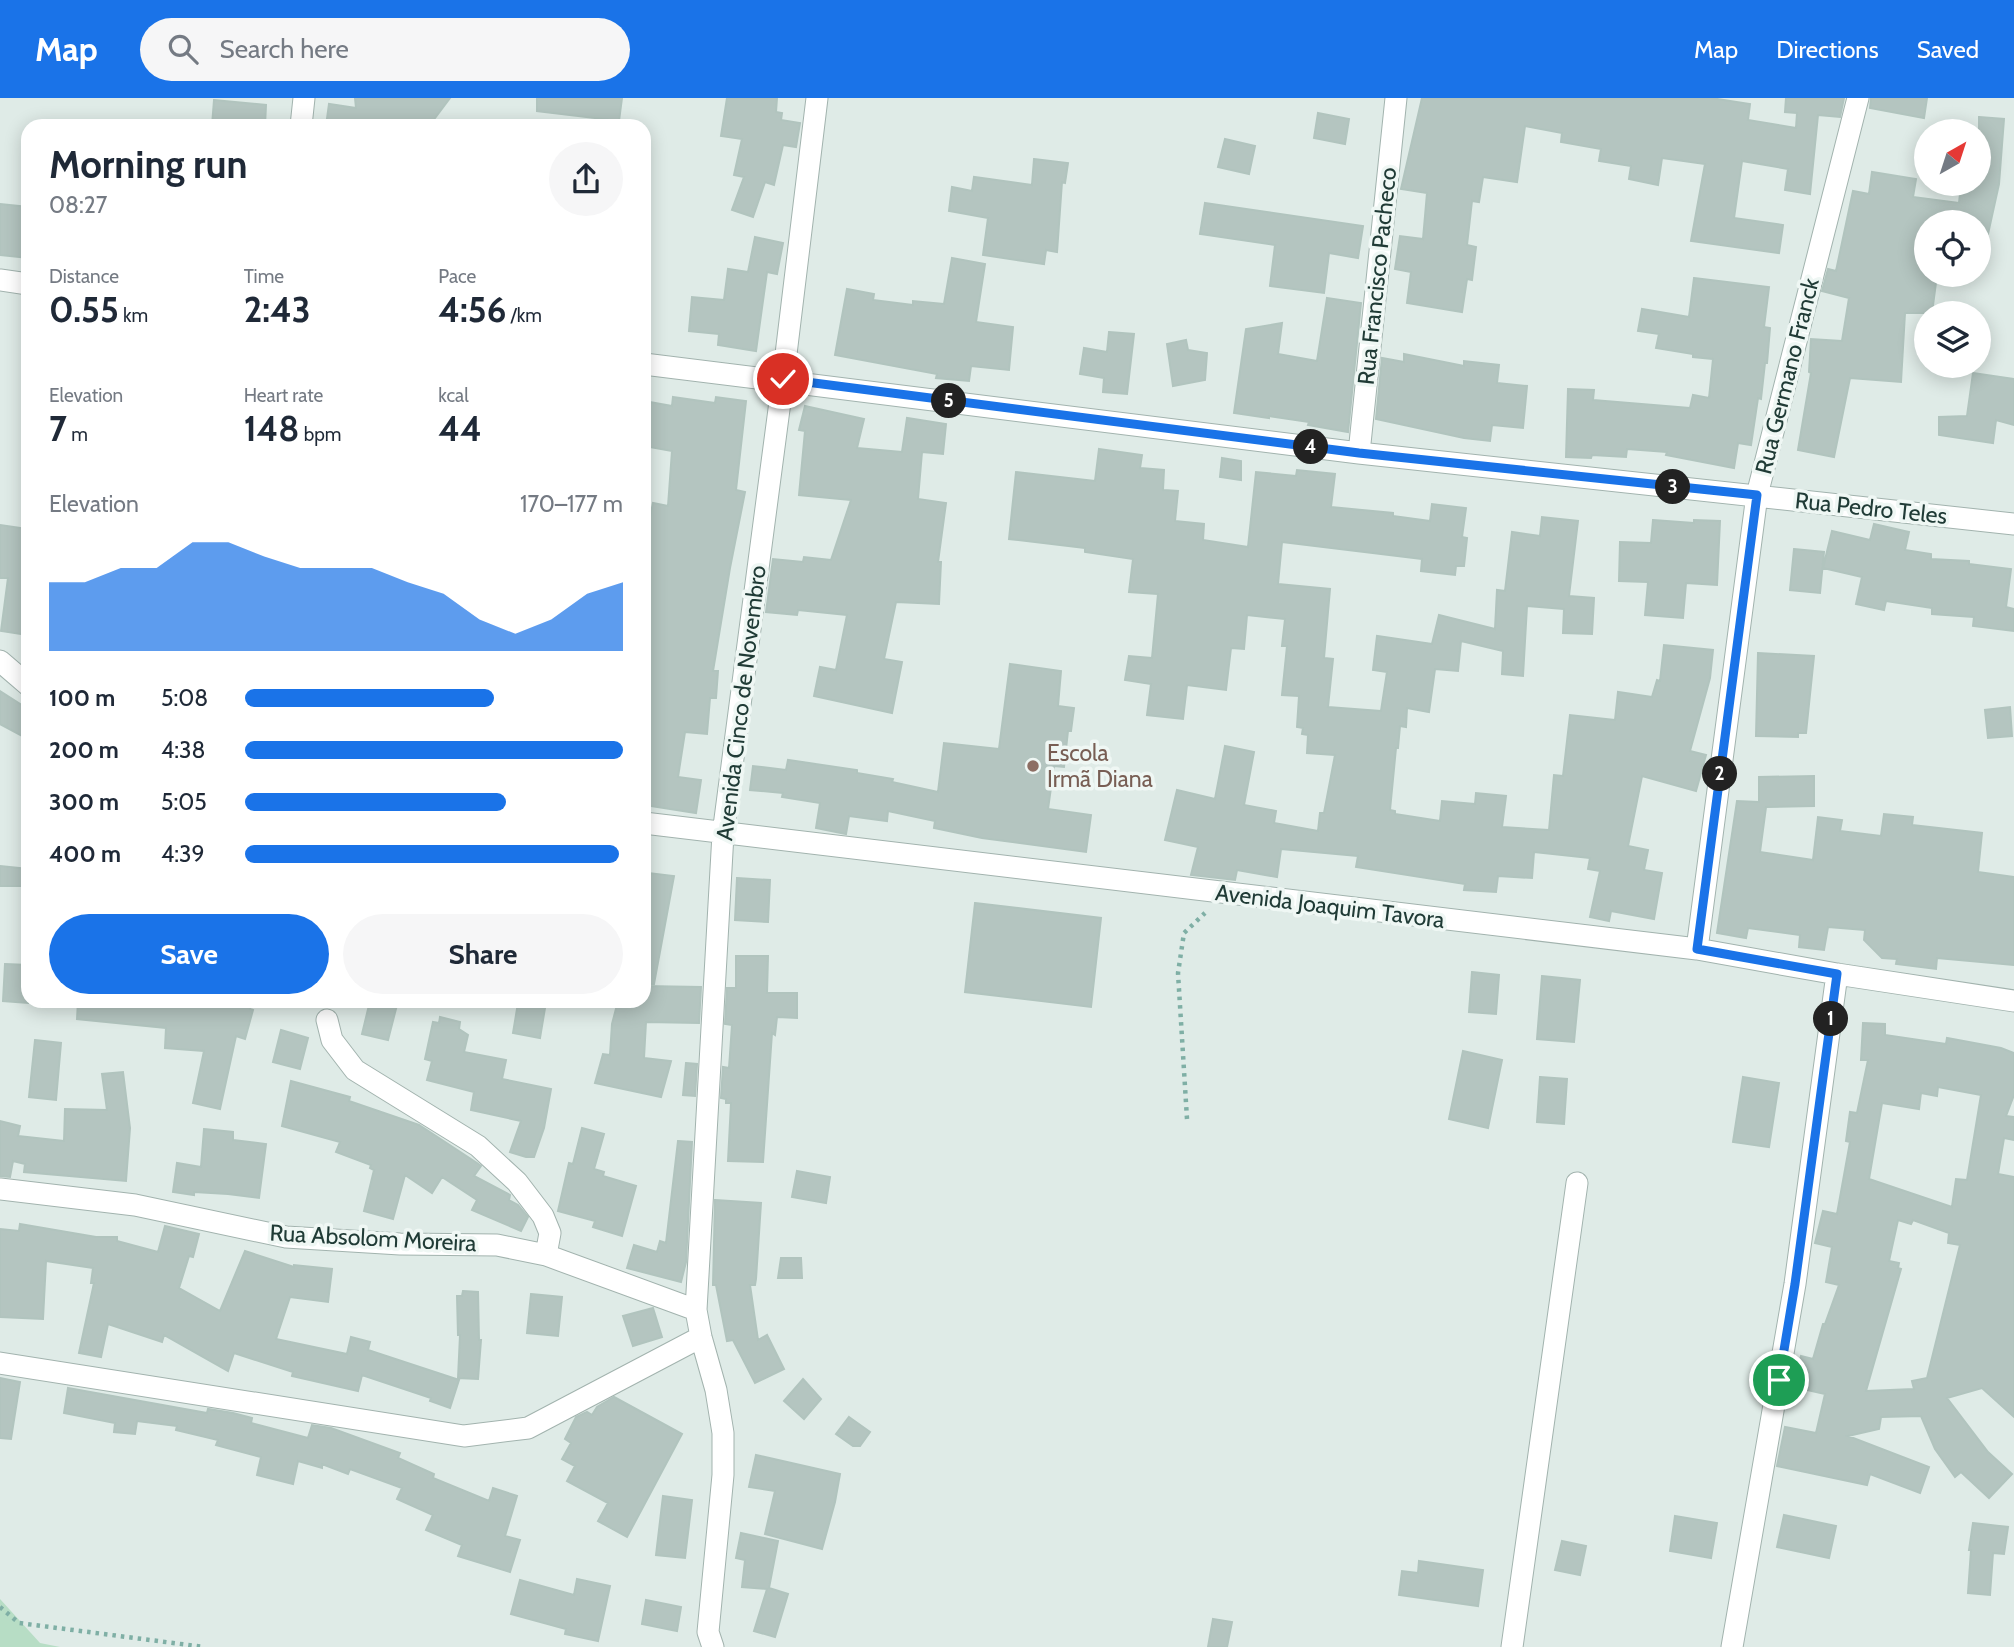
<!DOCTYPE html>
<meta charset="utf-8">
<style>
body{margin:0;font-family:Cabin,sans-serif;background:#f6f6f7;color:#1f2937;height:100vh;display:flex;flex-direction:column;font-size:26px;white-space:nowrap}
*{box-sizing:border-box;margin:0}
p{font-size:23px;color:#747a83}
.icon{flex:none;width:38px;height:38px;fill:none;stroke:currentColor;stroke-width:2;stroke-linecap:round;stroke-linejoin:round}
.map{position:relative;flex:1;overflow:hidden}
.sheet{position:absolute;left:21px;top:21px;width:630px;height:889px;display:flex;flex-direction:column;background:#fff;border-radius:21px;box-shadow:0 4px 18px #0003}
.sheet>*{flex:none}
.needle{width:46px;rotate:39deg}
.controls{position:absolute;left:1914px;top:21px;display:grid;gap:14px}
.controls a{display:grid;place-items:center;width:77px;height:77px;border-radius:50%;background:#fff;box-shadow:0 4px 18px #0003;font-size:35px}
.pin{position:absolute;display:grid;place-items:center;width:60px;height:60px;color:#fff;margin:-30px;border:4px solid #fff;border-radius:50%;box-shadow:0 2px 7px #0007}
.km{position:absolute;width:35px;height:35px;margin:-18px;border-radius:50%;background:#222;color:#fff;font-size:19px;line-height:35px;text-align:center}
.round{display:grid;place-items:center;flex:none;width:74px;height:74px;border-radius:37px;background:#f6f6f7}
.summary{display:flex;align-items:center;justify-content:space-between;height:119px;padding:0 28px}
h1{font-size:38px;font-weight:800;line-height:52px}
.stats{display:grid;grid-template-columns:repeat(3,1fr);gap:10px;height:119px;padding:7px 28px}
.stats div{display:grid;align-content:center}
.stats b{font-size:35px;font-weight:800}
.stats small{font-size:19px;font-weight:400}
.stats p{font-size:19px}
.chart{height:196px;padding:14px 28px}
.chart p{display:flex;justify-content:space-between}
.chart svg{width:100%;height:126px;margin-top:7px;fill:#1a73e8;opacity:.7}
.button{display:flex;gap:14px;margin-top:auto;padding:14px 28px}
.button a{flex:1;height:80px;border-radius:42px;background:#1a73e8;color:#fff;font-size:28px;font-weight:800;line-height:80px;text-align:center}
.button a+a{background:#f6f6f7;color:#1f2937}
ul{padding:0 28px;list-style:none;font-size:23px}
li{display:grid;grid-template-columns:112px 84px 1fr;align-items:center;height:52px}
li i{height:18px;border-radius:9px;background:#1a73e8}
header{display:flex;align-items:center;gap:42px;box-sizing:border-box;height:98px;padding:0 35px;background:#1a73e8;color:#fff}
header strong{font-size:33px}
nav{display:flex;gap:38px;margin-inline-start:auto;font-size:24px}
.search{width:490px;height:63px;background:#f6f6f7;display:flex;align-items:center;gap:18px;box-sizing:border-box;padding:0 24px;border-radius:38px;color:#747a83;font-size:26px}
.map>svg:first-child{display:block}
.green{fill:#b7ddc5}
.building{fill:#b4c5c0;stroke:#b1c4be;stroke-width:2;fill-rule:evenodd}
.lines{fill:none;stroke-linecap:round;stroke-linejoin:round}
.minor-casing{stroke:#a2b3ae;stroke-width:23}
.path{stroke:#7fafa5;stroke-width:4.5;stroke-dasharray:3.5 5;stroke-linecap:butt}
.minor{stroke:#fff;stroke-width:21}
.route-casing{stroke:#fff;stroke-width:14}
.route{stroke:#1a73e8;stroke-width:9}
.education-dot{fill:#8d6e63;stroke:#eff7f4;stroke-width:2.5}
.labels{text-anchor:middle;stroke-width:7;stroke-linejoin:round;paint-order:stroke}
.street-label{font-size:23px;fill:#203b36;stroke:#eff7f4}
.education-label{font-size:23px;fill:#785e54;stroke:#eff7f4;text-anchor:start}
</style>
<header>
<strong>Map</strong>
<div class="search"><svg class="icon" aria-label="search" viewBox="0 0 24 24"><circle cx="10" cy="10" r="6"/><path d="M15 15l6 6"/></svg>Search here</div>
<nav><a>Map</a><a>Directions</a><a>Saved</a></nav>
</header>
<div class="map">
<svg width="2014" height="1549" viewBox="0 0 2014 1549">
<rect width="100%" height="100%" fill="#dfebe7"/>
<!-- green -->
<path class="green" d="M0,1501L40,1545L60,1549H0Z"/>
<!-- building -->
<path class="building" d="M355,0H450L429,28H326L329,6L356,10Z
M537,0H622L619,23L537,13Z
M727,0H777L776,14L782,15L781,22L800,25L796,49L783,47L774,87L765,84L753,119L732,112L744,79L734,77L742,41L721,38Z
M1422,0H1711L1750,6L1748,22L1796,30L1797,15L1785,14L1786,0H1844L1840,19L1818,17L1810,96L1785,92L1788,71L1742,63L1734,120L1783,127L1779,155L1691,143L1705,66L1662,60L1658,87L1629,81L1631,68L1599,63L1601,51L1561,44L1562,35L1525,28L1517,84L1483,79L1479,104L1472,103L1467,147L1476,149L1472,182L1467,181L1462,214L1407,205L1411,174L1395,171L1400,138L1423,141L1427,95L1401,91Z
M1871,0H1927L1924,20L1870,10Z
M214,2L266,7L265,28H212Z
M1318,15L1349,21L1345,46L1314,40Z
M1979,19L2004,21L1999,86L1988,136H1979V124H1927V177H1937L1932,215H1905L1901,284L1850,280L1834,359L1798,352L1811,275L1809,274L1811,241L1842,243L1849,200L1822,193L1828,171L1836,173L1853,93L1869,96L1872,74L1916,81L1913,99L1959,105L1961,86H1979Z
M1225,41L1255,48L1249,76L1218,69Z
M1034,61L1068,65L1065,85L1062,84L1057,154L1046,152L1044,166L983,157L988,120L949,113L952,89L972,93L974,79L1032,87Z
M1205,105L1363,128L1358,160L1329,155L1324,195L1270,188L1275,147L1200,136Z
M0,106L28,109V160L0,157Z
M755,139L783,145L777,176L767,174L756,253L718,247L719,236L689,233L692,199L724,202L728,171L748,174Z
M952,160L985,166L976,224L1013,229L1009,272L971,268L969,283L936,280L937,276L835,257L847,191L874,196L873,202L913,207V203L944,206Z
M1694,180L1769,189L1764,229L1770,230L1767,265H1765L1761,301L1758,300L1751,347L1738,345L1734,370L1666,357L1667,354L1627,351L1626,359L1592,357L1591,360L1566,359L1568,291L1594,292L1593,302L1690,310L1693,297L1709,300L1713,261L1693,259V256L1656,250L1659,236L1638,233L1642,211L1689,219Z
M1327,200L1361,205L1348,334L1308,327L1309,324L1269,318V320L1234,315L1246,231L1282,225L1278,256L1317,263Z
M1109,234L1134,236L1127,296L1103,294L1104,280L1080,276L1084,250L1107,254Z
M1186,242L1188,252L1207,255L1205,282L1173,288L1167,246Z
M1404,256L1464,268V263L1499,267L1497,285L1527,288L1523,330L1492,327L1490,343L1464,340L1376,321L1382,260L1404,264Z
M1973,275L2014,281V327L1996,322L1993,345L1939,337V319L1967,318Z
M673,299L715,305L716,299L746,303L736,392L745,394L730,470L713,573H718L716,600H710L707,636L685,634L678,679L701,682L696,715L644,707V447L653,405L668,408L672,353L644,348V303L672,308Z
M805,308L864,321L857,350L902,354L907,320L946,326L943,356L922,354L918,401L946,405L938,464H941L939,506L896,504L884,561L902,564L892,615L814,598L820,569L836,572L847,517L798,512L797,517L766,514L773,461L803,464L804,459L831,462L851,402L799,397L805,333L799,332Z
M1099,351L1142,357L1140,370L1164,372L1163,392L1178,393L1175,423L1204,426L1203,442L1248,449L1256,374L1296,378L1297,372L1335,376L1331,409L1393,415V418L1430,423L1432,406L1466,410L1462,439L1467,440L1464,468H1456L1455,477L1421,473L1422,461L1282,444L1278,486L1330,491L1324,560L1333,561L1328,609L1381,613L1387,574L1373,572L1377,538L1432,546L1439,517L1495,531L1497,492L1505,493L1512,434L1540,438L1542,419L1578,423L1569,498L1594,500L1592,536L1563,535L1564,511L1527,508L1523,578L1502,576L1503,553L1461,543L1458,573L1435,571L1429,614L1407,610L1406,629L1400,628L1398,650H1396L1390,712L1395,713V716L1440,723L1442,703L1475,706L1476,695L1506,698L1502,729L1549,732L1554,677L1563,678L1570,617L1615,622L1618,594L1652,599L1657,582L1660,583L1664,547L1713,552L1710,580L1690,653L1706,657L1696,693L1642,678L1628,748L1648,752L1644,772L1662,775L1654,821L1611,813L1609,823L1590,819L1600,773L1588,771L1590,760L1534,754L1532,780L1498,778L1496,794L1464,792L1465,786L1356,769L1358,758L1281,751L1277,779L1237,772L1235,782L1191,777L1198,749L1165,742L1177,692L1215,701L1225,648L1254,654L1244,707L1276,713L1274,725L1318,733L1320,715H1324L1335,657L1307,655L1308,637L1302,636L1303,630L1297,629L1299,598L1282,597L1287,548H1282L1285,521L1247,517L1244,551L1231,550L1226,592L1187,587L1183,621L1147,617L1151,586L1125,582L1129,558L1152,560L1158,496L1129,494L1133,461L1085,454V450L1009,441L1016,374L1095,383Z
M1222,360L1241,363V382L1220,379Z
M1653,422L1694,425V422L1720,423L1717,487L1686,485L1683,520L1645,517L1648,484L1619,483L1620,444L1651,445Z
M1874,426L1909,434L1905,452L1931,456V461L1969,463V466L2011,471L2006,509L2014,511V533L1973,528L1974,519L1932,516V510L1886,503L1884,512L1856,506L1862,479L1823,470L1832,433L1870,442Z
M0,427L28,431V537L1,533L8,480H0Z
M1794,451L1824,454L1820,495L1790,492Z
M1758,555L1814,558L1806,635H1798V639L1756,638Z
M1010,566L1061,573L1058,608L1074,610L1071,633H1068L1064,669L1054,668L1048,711L1091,717L1086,754L982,740L934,730L935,723L888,713L887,723L849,718L846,736L816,730L820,705L782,699L783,695L750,692L753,668L786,672L788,662L857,672V675L893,681L892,684L938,694L944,645L999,651Z
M0,593L28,611V641L0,626Z
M2010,609L2012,638L1988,640L1985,612Z
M1814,678V708L1766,709L1760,754L1813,762L1818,719L1842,722L1840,733L1881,738L1884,716L1913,719L1912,727L1982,735L1978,774L2014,779V867L1937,860L1936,871L1896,866L1897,861L1882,860L1864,842L1865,832L1828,829L1824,852L1799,849L1800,837L1748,830L1746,840L1717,835L1737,703L1759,704V679Z
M0,768L28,771V788H0Z
M648,775L674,778L654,886H644V803Z
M737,780L770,782L768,824L735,822Z
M975,805L1101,820L1091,909L965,894Z
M736,858H768L767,895H797V920L777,919L775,937L772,935L763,1064L728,1063L731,1005H726V1001L721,1000L723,969L729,970L732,927L725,926L727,890H736Z
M5,866L28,867V905L3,903Z
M1472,874L1499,877L1496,916L1469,914Z
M1542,878L1580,882L1574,944L1537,941Z
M644,888L701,889L699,925L646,924L644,960L671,963L661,999L595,985L603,956L610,957L612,926L618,903H644Z
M78,903H252L250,911L253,912L245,941L236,938L220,1011L193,1005L204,953L165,950L166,930L77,921Z
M370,903H398L388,942L362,936Z
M518,905L545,910L540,940L513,935Z
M440,919L460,924L459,931L468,937L464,954L506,962L502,981L551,991L544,1030L534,1059H526L510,1054L521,1023L471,1012L474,994L427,982L432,963L425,961L433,924L439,925Z
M1863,925L1885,926V937L1946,946L1947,940L2001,950L2014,955V997L2006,1018L2014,1019V1042L2004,1040L1998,1076L2014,1079V1319L1982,1290L1947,1300L1988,1354L2012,1376L1989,1400L1961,1374L1955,1379L1935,1351L1921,1318L1881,1319L1879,1331L1848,1338L1929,1369L1920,1395L1870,1376L1867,1387L1777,1368L1785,1329L1816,1335L1825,1296L1794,1289L1801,1258L1813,1261L1823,1226H1825L1839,1187L1826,1184L1832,1149L1815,1145L1823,1113L1837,1116L1850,1044L1846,1043L1850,1014L1857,1015L1868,962H1861ZM1938,989L1981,997L1967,1082L1956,1081L1952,1109L1869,1081L1882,1005L1919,1011L1921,995L1937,998ZM1898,1122L1911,1126L1913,1122L1949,1135L1948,1145L1960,1147L1927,1280L1912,1283L1914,1291L1866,1293L1901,1171L1898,1170L1899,1165L1889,1163Z
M281,932L308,940L300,971L273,964Z
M35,942L61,945L56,1002L29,999Z
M1463,953L1502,962L1488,1030L1449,1021Z
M686,965L697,966L695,998L683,997Z
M123,974L130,1030L126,1083L24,1074L25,1066L13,1063L10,1079L0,1078V1023L20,1028L18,1038L64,1043L65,1011L107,1012L102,976Z
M1540,979L1567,981L1564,1026L1537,1024Z
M1743,979L1779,985L1769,1049L1733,1044Z
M291,983L350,999L349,1003L419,1027L477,1065L481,1068L474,1078L510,1097L509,1102L518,1107L528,1119L521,1133L472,1112L477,1102L442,1079L432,1095L405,1077L393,1121L364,1113L374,1072L370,1070L371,1067L336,1054L340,1044L282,1028Z
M582,1030L604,1036L594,1071L604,1074L603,1078L636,1088L622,1138L593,1129L595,1123L558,1113L569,1065L573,1066Z
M204,1031L233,1034V1042L266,1046L259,1100L228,1096L194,1094V1097L173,1094L177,1065L201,1069Z
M678,1043L692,1044L686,1164L681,1184L627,1170L634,1147L657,1154L660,1143L666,1145Z
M797,1073L830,1079L826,1105L792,1099Z
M715,1102L761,1105L756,1181L755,1187H750L758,1242L767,1237L784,1271L755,1285L733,1242L727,1243L716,1187H713Z
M20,1126L96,1139H117V1143L158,1154L165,1128L199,1136L193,1159L189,1158L179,1190L220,1213L245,1153L294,1169V1167L332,1171L328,1204L290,1199L276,1241L347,1256L351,1239L370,1244L368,1252L459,1282L450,1310L430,1303L431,1300L362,1277L358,1293L292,1278L293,1274L234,1255L228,1273L164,1237L162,1244L108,1226L101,1259L79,1255L94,1185H91L93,1170L46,1163L43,1221L0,1219V1131L19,1133Z
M781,1160H801L802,1180H778Z
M463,1193L478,1194L479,1242H481L478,1281L458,1280L460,1237H458L457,1198H462Z
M531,1196L562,1199L558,1238L527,1235Z
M653,1210L662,1239L633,1248L623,1218Z
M0,1280L20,1284L11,1341L0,1340Z
M803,1281L821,1301L804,1321L784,1303Z
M68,1290L207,1315L208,1311L233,1315L252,1320L251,1325L308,1340L312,1327L331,1330L400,1355L398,1360L434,1376L433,1380L489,1403L493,1390L517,1398L505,1438L520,1442L510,1474L458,1458L462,1447L426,1432L433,1417L397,1401L402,1390L350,1371L348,1376L322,1366V1370L298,1363L293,1386L257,1377L261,1359L216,1347L218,1342L176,1332L177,1328L137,1323L135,1336L114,1334L115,1325L64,1315Z
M614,1299L682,1336L627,1439L598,1423L608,1405L567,1383L575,1368L562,1361L571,1345L565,1341L576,1319L587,1314L592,1317L597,1309Z
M849,1319L870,1334L860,1348H853L836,1336Z
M756,1357L840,1376L835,1404L822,1451L765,1436L775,1393L749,1389Z
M663,1398L692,1402L685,1460L656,1457Z
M1784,1417L1836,1428L1829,1460L1777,1449Z
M1675,1418L1717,1425L1711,1460L1670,1453Z
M1973,1425L2008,1429L2004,1456L1993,1455L1990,1497L1968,1495L1971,1452H1969Z
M741,1435L778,1443L769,1490L788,1496L775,1539L754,1533L767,1491L742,1489L745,1462L736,1460Z
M1562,1443L1586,1448L1580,1477L1555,1472Z
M1419,1463L1483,1472L1478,1508L1399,1497L1402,1473L1418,1475Z
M577,1481L610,1488L598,1543L565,1536L566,1531L511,1516L520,1482L574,1497Z
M646,1502L681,1509L677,1533L642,1526Z
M1213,1521L1232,1524L1227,1549H1208Z"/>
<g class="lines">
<defs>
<path id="minor" d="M301,28L304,0
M0,182L28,186
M644,266L1359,355L2014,426
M1359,355L1396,0
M0,563L28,587
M644,725L1697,851L1837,876L2014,903
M1697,851L1757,397L1858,0
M327,922L332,942L355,972L478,1048L517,1084L543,1118L550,1135L546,1157
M0,1091L135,1107L286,1139L400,1146L497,1147L546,1157L696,1212
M0,1265L464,1338L528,1330L701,1239
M713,1549L708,1534L723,1377V1335L716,1292L701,1239L696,1212L723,736L783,281L817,0
M1512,1549L1577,1085
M1732,1549L1795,1186L1837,876"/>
</defs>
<!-- minor casing -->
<use href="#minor" class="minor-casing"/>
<!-- path -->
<path class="path" d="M1187,1021L1178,875L1184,835L1205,815
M0,1509L19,1525L204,1549"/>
<!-- minor -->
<use href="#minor" class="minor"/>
</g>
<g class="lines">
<defs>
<path id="route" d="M783,281L1359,355L1757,397L1697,851L1837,876L1795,1186L1779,1282"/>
</defs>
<!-- route casing -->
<use href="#route" class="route-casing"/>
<!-- route -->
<use href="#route" class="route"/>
</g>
<!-- markers -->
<circle class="education-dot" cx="1033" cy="668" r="7"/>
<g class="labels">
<!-- street labels -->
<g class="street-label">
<text transform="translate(1377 178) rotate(-84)" y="8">Rua Francisco Pacheco</text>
<text transform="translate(1787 278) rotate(-76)" y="8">Rua Germano Franck</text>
<text transform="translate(1871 410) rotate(6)" y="8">Rua Pedro Teles</text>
<text transform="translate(741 605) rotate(-83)" y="8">Avenida Cinco de Novembro</text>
<text transform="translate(1330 808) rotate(7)" y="8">Avenida Joaquim Tavora</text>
<text transform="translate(373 1140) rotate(3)" y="8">Rua Absolom Moreira</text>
</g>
<!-- education labels -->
<g class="education-label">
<text x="1047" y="663">Escola<tspan x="1047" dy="26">Irmã Diana</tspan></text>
</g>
</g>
</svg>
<div class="controls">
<a><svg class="needle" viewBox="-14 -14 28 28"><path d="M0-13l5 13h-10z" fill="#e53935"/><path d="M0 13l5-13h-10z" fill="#747a83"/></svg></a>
<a><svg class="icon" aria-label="locate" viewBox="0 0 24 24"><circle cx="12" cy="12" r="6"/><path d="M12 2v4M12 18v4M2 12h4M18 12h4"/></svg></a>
<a><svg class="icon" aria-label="layers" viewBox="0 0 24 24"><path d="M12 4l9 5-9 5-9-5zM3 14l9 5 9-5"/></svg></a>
</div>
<div class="pin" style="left:1779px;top:1282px;background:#1e9e55"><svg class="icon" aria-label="arrive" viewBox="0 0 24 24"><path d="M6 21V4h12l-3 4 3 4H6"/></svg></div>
<div class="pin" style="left:783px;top:281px;background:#d93025"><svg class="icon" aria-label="check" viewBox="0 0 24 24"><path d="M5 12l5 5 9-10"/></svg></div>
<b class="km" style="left:1831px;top:921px">1</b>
<b class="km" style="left:1720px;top:676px">2</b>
<b class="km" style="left:1673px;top:389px">3</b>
<b class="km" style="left:1311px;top:349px">4</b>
<b class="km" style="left:949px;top:303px">5</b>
<section class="sheet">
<div class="summary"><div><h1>Morning run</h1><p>08:27</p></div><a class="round"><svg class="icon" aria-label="share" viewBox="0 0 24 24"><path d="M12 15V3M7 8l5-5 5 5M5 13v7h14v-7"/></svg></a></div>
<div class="stats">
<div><p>Distance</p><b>0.55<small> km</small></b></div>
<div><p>Time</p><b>2:43</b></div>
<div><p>Pace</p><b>4:56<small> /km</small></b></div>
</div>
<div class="stats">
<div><p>Elevation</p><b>7<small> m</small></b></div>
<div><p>Heart rate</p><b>148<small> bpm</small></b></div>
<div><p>kcal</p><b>44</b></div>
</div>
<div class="chart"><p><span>Elevation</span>170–177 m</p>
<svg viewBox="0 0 160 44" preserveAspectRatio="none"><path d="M0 44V20L10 20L20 15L30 15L40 6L50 6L60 11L70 15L80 15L90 15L100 20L110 24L120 33L130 38L140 33L150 24L160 20V44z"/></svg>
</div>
<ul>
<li><b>100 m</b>5:08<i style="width:66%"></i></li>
<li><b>200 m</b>4:38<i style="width:100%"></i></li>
<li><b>300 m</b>5:05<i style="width:69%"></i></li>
<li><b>400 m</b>4:39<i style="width:99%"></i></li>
</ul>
<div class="button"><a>Save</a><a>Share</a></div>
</section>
</div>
